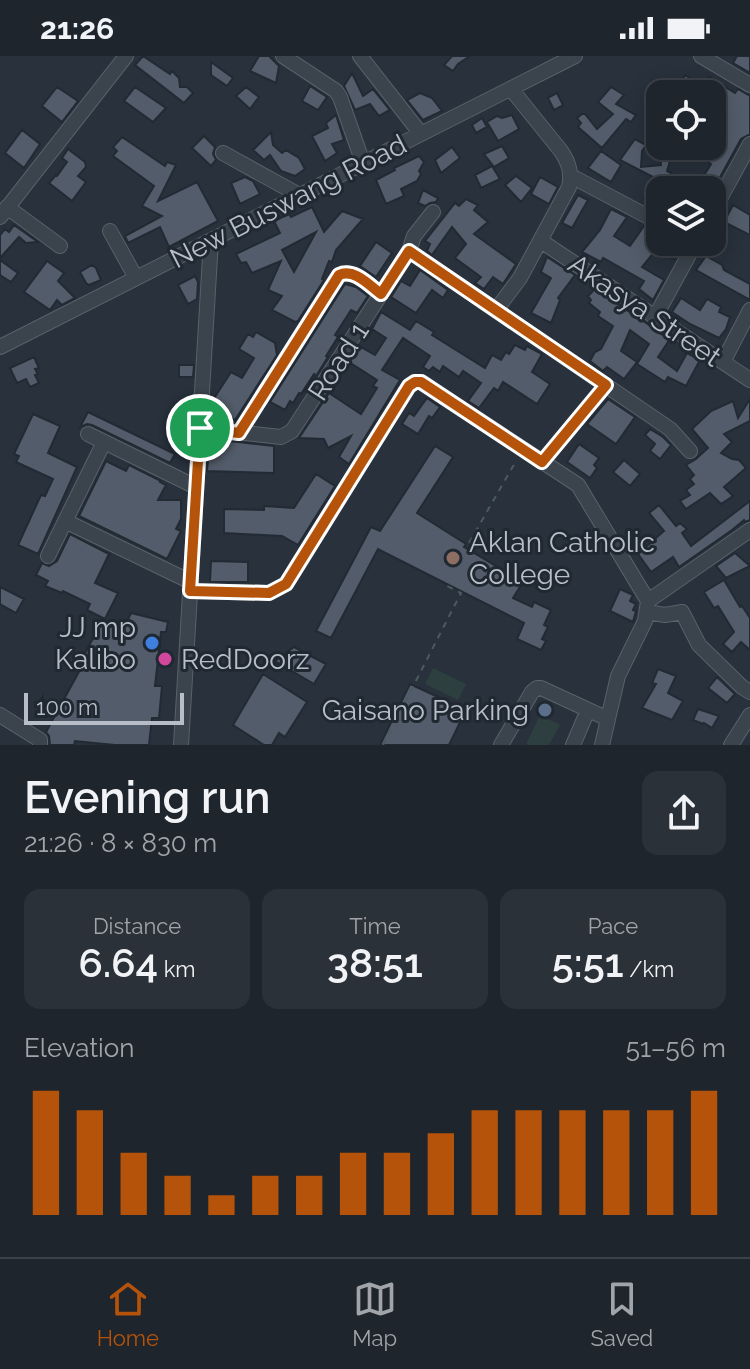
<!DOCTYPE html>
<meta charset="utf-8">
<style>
body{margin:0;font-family:Raleway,sans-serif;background:#2b3139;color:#f1f3f6;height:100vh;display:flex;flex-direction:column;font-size:30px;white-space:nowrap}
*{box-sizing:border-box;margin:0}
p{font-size:26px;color:#a1a5aa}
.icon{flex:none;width:44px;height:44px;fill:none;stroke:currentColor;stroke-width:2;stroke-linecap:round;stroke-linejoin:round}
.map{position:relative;height:689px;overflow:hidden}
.details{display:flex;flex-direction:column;background:#1e252d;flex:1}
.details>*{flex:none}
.tools{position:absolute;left:646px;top:24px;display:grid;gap:16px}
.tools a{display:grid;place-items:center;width:80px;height:80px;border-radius:16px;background:#1e252d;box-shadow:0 4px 20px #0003,0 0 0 2px #3c4249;font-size:40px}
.scale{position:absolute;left:24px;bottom:20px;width:160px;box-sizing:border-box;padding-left:8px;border:4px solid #b7bec7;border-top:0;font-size:22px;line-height:28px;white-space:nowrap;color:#b7bec7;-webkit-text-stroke:6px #202832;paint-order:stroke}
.pin{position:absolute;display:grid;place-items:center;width:68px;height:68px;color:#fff;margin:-34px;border:4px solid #fff;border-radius:50%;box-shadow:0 2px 8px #0007}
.round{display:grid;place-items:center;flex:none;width:84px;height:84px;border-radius:16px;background:#2b3139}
.head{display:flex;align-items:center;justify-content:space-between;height:136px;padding:0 24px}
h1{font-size:44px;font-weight:600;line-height:60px}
.figures{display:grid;grid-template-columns:repeat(3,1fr);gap:12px;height:136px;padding:8px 24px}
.figures div{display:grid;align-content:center;border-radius:16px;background:#2b3139;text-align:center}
.figures b{font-size:40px;font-weight:600}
.figures small{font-size:22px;font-weight:400}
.figures p{font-size:22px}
.chart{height:224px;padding:16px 24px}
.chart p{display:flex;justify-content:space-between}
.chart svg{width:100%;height:144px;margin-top:8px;stroke:#b45309;stroke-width:6}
.status{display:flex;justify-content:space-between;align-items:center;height:56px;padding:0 40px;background:#1e252d;direction:ltr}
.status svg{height:22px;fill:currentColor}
.tab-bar{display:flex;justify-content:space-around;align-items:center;height:112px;border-top:2px solid #3c4249;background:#1e252d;font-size:22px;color:#a1a5aa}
.tab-bar a{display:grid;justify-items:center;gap:4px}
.tab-bar .active{color:#b45309}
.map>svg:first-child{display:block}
.green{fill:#2d3f3f}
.building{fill:#535c6a;stroke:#222a34;stroke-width:2;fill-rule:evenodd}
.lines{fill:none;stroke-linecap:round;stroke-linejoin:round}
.minor-casing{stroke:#59616a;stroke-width:16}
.path{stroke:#4b5c5e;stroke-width:2;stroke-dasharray:6 6;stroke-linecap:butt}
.minor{stroke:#3b434c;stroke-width:14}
.route-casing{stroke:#fff;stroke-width:16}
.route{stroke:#b45309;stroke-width:10}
.education-dot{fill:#8d6e63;stroke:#202832;stroke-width:3}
.shop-dot{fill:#3f7fe0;stroke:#202832;stroke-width:3}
.hotel-dot{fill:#d1479c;stroke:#202832;stroke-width:3}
.service-dot{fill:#5c6f8a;stroke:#202832;stroke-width:3}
.labels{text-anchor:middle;stroke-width:6;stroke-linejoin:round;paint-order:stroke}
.street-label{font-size:28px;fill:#b7bec7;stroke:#202832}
.poi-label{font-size:28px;fill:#b7bec7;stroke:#202832;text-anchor:start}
</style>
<div class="status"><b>21:26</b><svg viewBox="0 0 49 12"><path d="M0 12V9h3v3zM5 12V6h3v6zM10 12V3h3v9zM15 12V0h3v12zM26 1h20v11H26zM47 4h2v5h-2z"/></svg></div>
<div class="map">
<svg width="750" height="689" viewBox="0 0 750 689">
<rect width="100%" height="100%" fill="#28313c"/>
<!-- green -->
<path class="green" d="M433,612L466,628L458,644L425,628Z
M540,659L560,669L549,689H529L526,688Z"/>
<!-- building -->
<path class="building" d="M143,0L170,18L172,15L179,22L180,31H187L193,37L184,47L135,9Z
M259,0H269L279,10L276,27L250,15Z
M452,0H470L458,8L453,15L444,9Z
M737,0H750V17L733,7Z
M211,6L233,22L227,30L211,19Z
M352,17L363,40L373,33L390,54L379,60L370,48L355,54L344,30Z
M685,19L703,31L709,21L735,37L738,33L750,40V78L741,83L713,134H695L711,108L683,90H712V38H673Z
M310,30L327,41L318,54L302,45Z
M57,31L78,45L62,66L42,50Z
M135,31L166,52L153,66L124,45Z
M246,31L259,41L250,53L236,40Z
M611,31L624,39L616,48L636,59L631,66L626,63L602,92L578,71L581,67L577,62L582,58H585L597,73L613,58L598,46Z
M652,34L660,39V44L655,51L645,44Z
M420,37L432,42L442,55L423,64L407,44Z
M557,37L563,49L554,54L548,42Z
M336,59L344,84L332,88L337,97L325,105L312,80L328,72L326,67Z
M512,59L519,73L498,85L487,66L497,60L502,62Z
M482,62L487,71L476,77L472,69Z
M22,74L40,88L24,112L5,97Z
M271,76L273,89L282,97L286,94L299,102L305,113L295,120L281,115L270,99L264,104L253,94Z
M204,80L215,91L213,98L216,104L211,110L192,92Z
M122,81L165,110L167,106L176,109L158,145L197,126L218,165L169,191L160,171L128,187L125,180L162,160L142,150L154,130L113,100L117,95L113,91Z
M635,83L646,89L642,95L641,111L661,109L660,100L665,95L672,99L667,115L671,117L660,133V150L644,143L655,122L620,104Z
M502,90L509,102L494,111L484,98Z
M452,91L460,102L441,117L435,104Z
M68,93L85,106L86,111L78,120L86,126L72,145L49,127L56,119L57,120L67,106L62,102Z
M601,95L621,109L611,126L588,112Z
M419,100L424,106L419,115L421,118L417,125L401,133L404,140L386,148L376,124L395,114L394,112Z
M492,110L500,123L481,132L475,119Z
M516,120L532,132L521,146L505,129Z
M245,121L253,125L260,138L240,148L231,127Z
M540,121L558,131L549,148L531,138Z
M423,134L438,142L436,146L430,147L425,150L418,147Z
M578,139L588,144L572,172L562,167Z
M466,143L478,149L474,154L488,166L474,178L516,208L503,228L493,221L484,233L475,227L481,221L455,202L466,188L452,171L432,199L427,195L430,188L425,185L455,147L459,150Z
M733,149L750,159V179L724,166Z
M312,151L324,176L342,155L363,163L336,194L332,206L329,205L322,223L324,224L298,265L295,266L272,254L282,240L268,234L281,205L252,217L246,206L241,207L236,198L280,177L274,165L289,158L291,161ZM316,176L294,216L282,194Z
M611,153L627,161L614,180L630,190L644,170L656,176L660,181V186L684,187L675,204L656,194L642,211L664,224L653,244L639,233L644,225L603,202L601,206L582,196L600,174Z
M14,169L38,186L26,187L19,181L0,202V179L5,173L9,176Z
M376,186L392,197L376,221L360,210Z
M706,200L722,209L724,214L750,228V244L696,214Z
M547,201L575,219L558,242L560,244L551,267L531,257L551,222L541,216Z
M0,204L18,217L11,226L0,219Z
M47,205L64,217L58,225L75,242L62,249L57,244L50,254L24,236Z
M92,209L96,212L101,224L89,229L86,227L80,216Z
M420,214L448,234L443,242L432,234L416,257L391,241L401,225L410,230Z
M195,220L198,226L197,243L188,248L178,229Z
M345,228L356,231L368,240L357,257L351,254L335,279L338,281L326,300L328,301L316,320L314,318L301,338L299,337L293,347L290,345L285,354L270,346Z
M595,233L655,273L654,274L670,283L658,301L677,315L687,297L700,304L686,330L668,321L665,326L637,308L649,288L630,274L621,295L637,306L624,323L607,311L603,315L590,305L595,296L601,293L613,270L598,260L600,256L589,247L591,244L588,240Z
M681,242L700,254L707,243L721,251L719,256L730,261L726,273L719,282L690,268L672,256Z
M381,256L410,274L416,265L434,276L432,279L485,312L492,299L501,304L506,296L509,298L515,289L525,294L527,290L542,298L532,316L550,328L537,348L503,326L498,335L494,332L479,352L468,345L481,327L463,315L459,321L443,310L440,316L433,311L429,315L423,311L430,300L403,282L382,314L400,324L349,408L339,401L351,380L328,392L324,383L299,382L329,337L361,358L377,332L373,330L377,324L349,306L359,290L375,299L386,282L372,273Z
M256,276L275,287L277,299L235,364L221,356L217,362L211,358V347L231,316L242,322L254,302L239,293L248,278L253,281Z
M34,301L39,312L35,313L38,318L35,319L39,327L30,331L26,323L17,327L10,312Z
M179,309H194L193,321H179Z
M427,342L440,351L432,362L429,360L418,378L402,368L409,357L414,360Z
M608,343L635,361L616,388L587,368Z
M750,343V365L724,378L732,386L721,397L732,403L739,404L746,412L724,431L733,440L721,448L710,437L686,453L680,445L690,439L686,434L694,428L690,423L694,419L686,409L696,403L708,392L692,373L711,355L733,345L738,362Z
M177,349H191L190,371L174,370Z
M88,356L175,398L170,407L92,369L87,368L80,371Z
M33,358L60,370L48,397L77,411L38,498L18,489L41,439L45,440L53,423L16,406L19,400L14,398Z
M650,373L663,381L671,389L660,403L650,395L655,388L645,379Z
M210,383L274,390V417L207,415Z
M579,388L599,402L594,409L597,412L590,422L567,406Z
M435,390L453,401L417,457L466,488L464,491L523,526L513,542L532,551L534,546L551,554L544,569L548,571L542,583L546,585L541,594L517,583L524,567L378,493L331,582L316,575L371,471L380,475Z
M624,404L640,418L630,430L613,416Z
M106,405L126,415L129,409L161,425L160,426L166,429L158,444H181V463L176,473L181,475L167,503L79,460Z
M316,418L335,430L298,489L282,480L224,477V453L264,454V450L294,452Z
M750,445V464L745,466L744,464L732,474L679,511L673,501L651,516L638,498L664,475L649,457L659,449L676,470L680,467L687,473L682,477L691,490Z
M70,478L109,498L95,527L118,537L105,563L87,554L90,548L63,535L62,537L45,530L48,525L36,519L42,507L49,510L57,505Z
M735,497L750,510L726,522L716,510Z
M211,505L248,506V526H210Z
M724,524L740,551L742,550L750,562V594L741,586L732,596L723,588L734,576L718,550L714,552L704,536Z
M0,531L24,543L16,557L0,548Z
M620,533L633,539L630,545L636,548L633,554L636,555L633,566L610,555Z
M131,557L168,566L166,576H161L155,630H162L159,662H152L149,689H115L75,685L74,689H50L49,680L46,676L86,603L82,602L100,570L124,572Z
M294,591L326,608L314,628L275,605Z
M658,613L676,620L668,637L683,645L672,664L642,652L656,628L652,627Z
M263,618L307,646L285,681L279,677L272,689H264L233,669Z
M717,621L735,638L727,647L708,632Z
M410,628L466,654L449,689H380Z
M698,653L719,660L712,672L704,667L703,668L693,664Z"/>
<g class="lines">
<defs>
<path id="minor" d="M283,0L336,35L340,41L363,107
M360,0L421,78
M701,0L750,29
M223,97L299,139
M571,120L660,167
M7,151L60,190
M712,157L750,88
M0,161L126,0
M110,175L136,222
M541,185L750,324
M409,195L670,373L690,395
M496,254L520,222L569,131C572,117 569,107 561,95L511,33
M655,261L696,186
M0,291L575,0
M723,306L750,254
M200,372L281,381L292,375L409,195L414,180L433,156
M239,377L339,219C354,212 369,229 381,238
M88,378L196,431
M542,406L606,329
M65,465L191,526
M48,500L104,386
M190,535L269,537L286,528L409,330L415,326H421L578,429L648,545L645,565L618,620L602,689
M648,545L750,474
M647,556L665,559L682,556L699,589L742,631L750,636
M0,659L40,684V689
M181,689L211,184
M501,689L532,636L537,632H541L608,663
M573,689L588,654
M731,689L750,659"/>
</defs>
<!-- minor casing -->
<use href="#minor" class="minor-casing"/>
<!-- path -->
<path class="path" d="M469,487L516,405
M383,689L461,537L445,529"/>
<!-- minor -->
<use href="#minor" class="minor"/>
</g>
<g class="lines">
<defs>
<path id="route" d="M409,195L606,329L542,406L421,326H415L409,330L286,528L269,537L190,535L200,372L239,377L339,219C354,212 369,229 381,238Z"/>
</defs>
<!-- route casing -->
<use href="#route" class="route-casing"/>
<!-- route -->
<use href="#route" class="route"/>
</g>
<!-- markers -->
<circle class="education-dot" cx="453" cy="502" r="8"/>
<circle class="shop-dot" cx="152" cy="587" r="8"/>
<circle class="hotel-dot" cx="165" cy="603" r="8"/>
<circle class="service-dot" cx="545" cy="654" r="8"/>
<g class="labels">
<!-- street labels -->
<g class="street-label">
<text transform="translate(288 145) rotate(-27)" y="10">New Buswang Road</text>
<text transform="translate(645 254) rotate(34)" y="10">Akasya Street</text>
<text transform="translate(338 305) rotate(-57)" y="10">Road 1</text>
</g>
<!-- poi labels -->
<g class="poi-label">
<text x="469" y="496">Aklan Catholic<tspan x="469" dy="32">College</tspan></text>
<text x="136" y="581" text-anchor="end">JJ mp<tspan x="136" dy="32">Kalibo</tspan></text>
<text x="181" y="613">RedDoorz</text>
<text x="529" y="664" text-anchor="end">Gaisano Parking</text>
</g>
</g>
</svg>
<div class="tools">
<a><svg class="icon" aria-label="locate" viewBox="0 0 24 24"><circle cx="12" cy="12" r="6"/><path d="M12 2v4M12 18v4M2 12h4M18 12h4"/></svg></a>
<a><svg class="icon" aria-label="layers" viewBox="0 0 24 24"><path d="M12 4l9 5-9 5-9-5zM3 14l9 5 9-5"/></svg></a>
</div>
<div class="scale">100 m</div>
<div class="pin" style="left:200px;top:372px;background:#1e9e55"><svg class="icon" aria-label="arrive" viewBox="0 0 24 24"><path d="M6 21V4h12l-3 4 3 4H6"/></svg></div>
</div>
<section class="details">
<div class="head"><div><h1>Evening run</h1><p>21:26 · 8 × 830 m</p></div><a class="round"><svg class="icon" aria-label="share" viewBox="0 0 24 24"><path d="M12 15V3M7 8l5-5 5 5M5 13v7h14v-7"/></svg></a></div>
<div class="figures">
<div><p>Distance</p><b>6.64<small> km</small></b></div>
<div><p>Time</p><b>38:51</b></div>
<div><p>Pace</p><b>5:51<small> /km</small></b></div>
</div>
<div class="chart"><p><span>Elevation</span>51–56 m</p>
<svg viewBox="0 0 160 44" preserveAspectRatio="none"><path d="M5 44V6M15 44V12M25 44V25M35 44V32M45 44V38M55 44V32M65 44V32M75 44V25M85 44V25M95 44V19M105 44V12M115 44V12M125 44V12M135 44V12M145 44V12M155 44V6"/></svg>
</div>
</section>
<nav class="tab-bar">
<a class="active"><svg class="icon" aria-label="home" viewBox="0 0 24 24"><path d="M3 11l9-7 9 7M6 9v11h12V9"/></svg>Home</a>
<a><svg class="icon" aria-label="map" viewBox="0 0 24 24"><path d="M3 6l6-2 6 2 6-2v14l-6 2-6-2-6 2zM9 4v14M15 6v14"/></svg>Map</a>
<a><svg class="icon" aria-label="saved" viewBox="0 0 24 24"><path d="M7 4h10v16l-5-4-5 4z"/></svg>Saved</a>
</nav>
